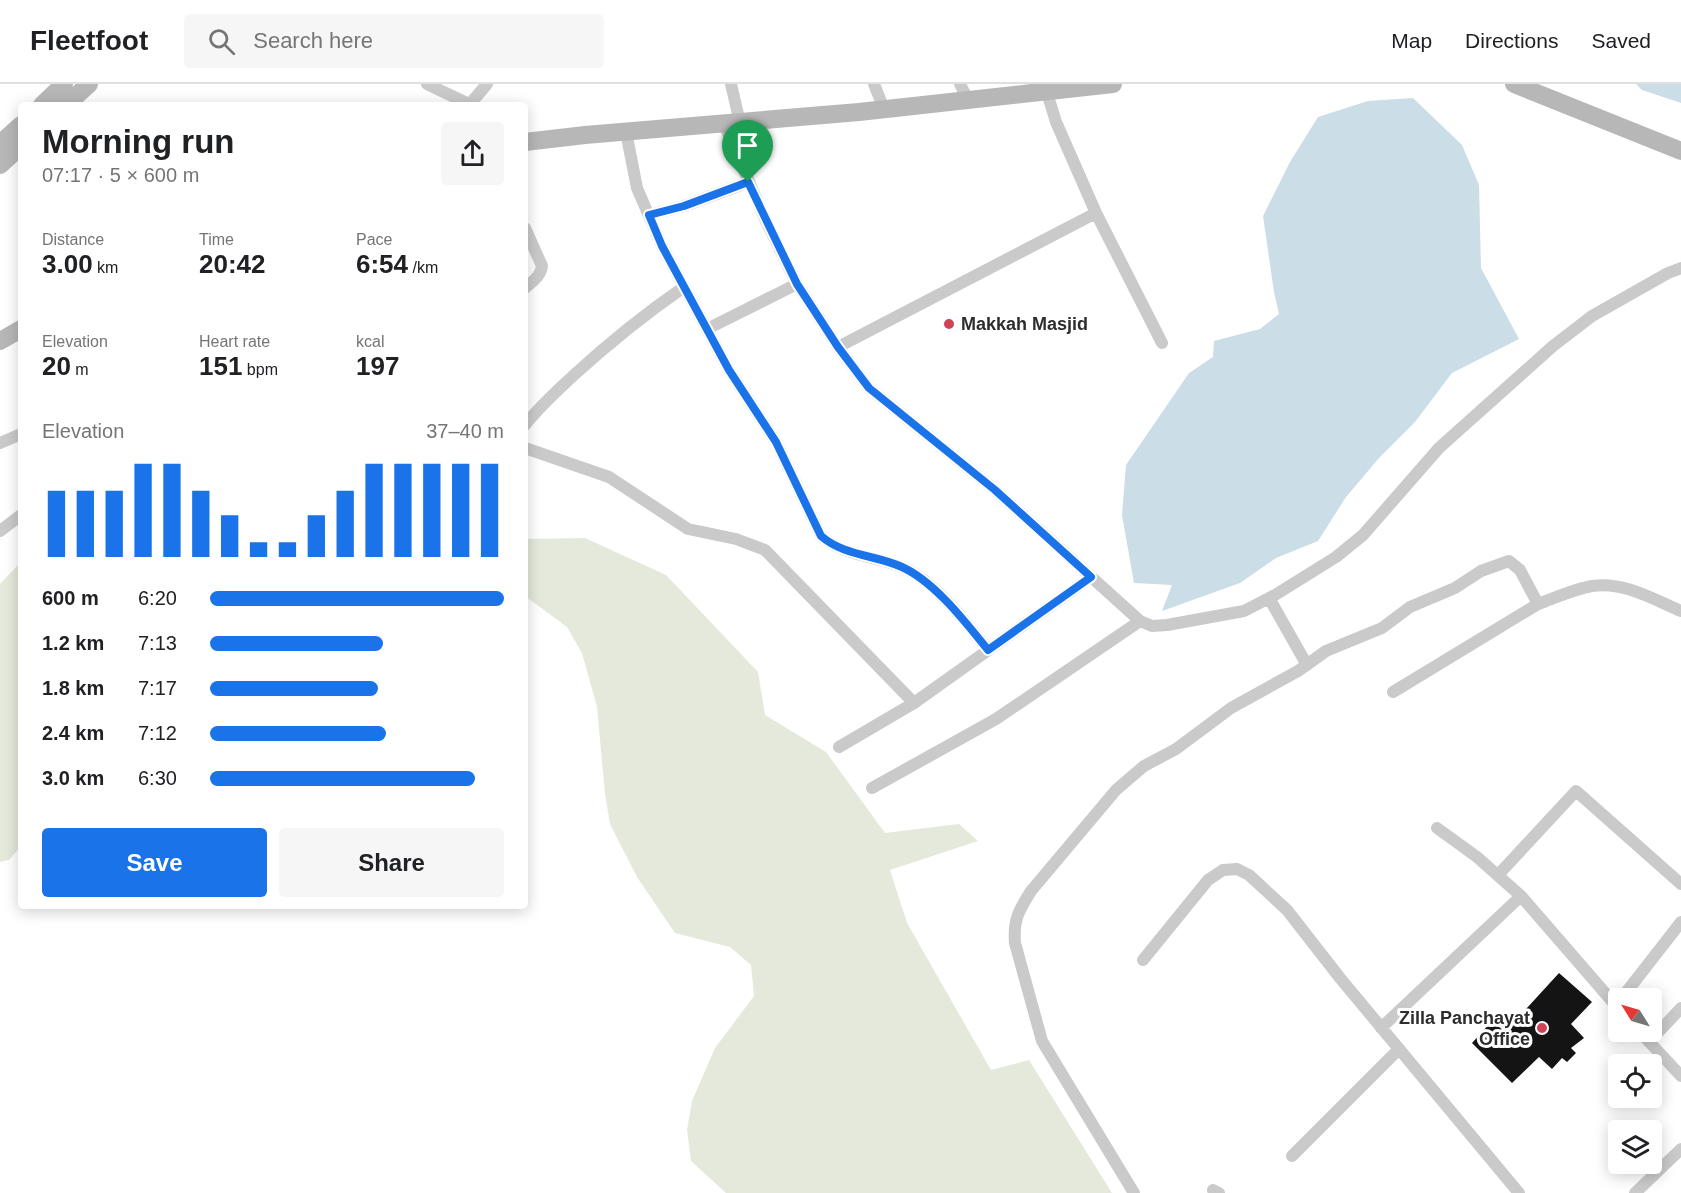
<!DOCTYPE html>
<meta charset="utf-8">
<style>
body{margin:0;font-family:Helvetica,sans-serif;background:#f6f6f6;color:#202124;height:100vh;display:flex;flex-direction:column;font-size:22px;white-space:nowrap}
*{box-sizing:border-box;margin:0}
p{font-size:20px;color:#757577}
.icon{flex:none;width:33px;height:33px;fill:none;stroke:currentColor;stroke-width:2;stroke-linecap:round;stroke-linejoin:round}
.map{position:relative;flex:1;overflow:hidden}
.drawer{position:absolute;left:18px;top:18px;width:510px;height:807px;display:flex;flex-direction:column;background:#fff;border-radius:6px;box-shadow:0 3px 15px #0003}
.drawer>*{flex:none}
.needle{width:39px;rotate:307deg}
.controls{position:absolute;left:1608px;top:904px;display:grid;gap:12px}
.controls a{display:grid;place-items:center;width:54px;height:54px;border-radius:6px;background:#fff;box-shadow:0 3px 15px #0003;font-size:30px}
.pin{position:absolute;display:grid;place-items:center;width:51px;height:51px;color:#fff;margin:-62px -26px;border-radius:50% 50% 50% 0;rotate:-45deg;box-shadow:0 0 6px #0007}
.pin .icon{rotate:45deg}
.round{display:grid;place-items:center;flex:none;width:63px;height:63px;border-radius:6px;background:#f6f6f6}
.overview{display:flex;align-items:center;justify-content:space-between;height:102px;padding:0 24px}
h1{font-size:33px;font-weight:700;line-height:45px}
.figures{display:grid;grid-template-columns:repeat(3,1fr);gap:9px;height:102px;padding:6px 24px}
.figures div{display:grid;align-content:center}
.figures b{font-size:26px;font-weight:700}
.figures small{font-size:16px;font-weight:400}
.figures p{font-size:16px}
.chart{height:168px;padding:12px 24px}
.chart p{display:flex;justify-content:space-between}
.chart svg{width:100%;height:108px;margin-top:6px;stroke:#1a73e8;stroke-width:6}
.cta{display:flex;gap:12px;margin-top:auto;padding:12px 24px}
.cta a{flex:1;height:69px;border-radius:6px;background:#1a73e8;color:#fff;font-size:24px;font-weight:700;line-height:69px;text-align:center}
.cta a+a{background:#f6f6f6;color:#202124}
ul{padding:0 24px;list-style:none;font-size:20px}
li{display:grid;grid-template-columns:96px 72px 1fr;align-items:center;height:45px}
li i{height:15px;border-radius:8px;background:#1a73e8}
header{display:flex;align-items:center;gap:36px;box-sizing:border-box;height:84px;padding:0 30px;background:#fff;border-bottom:2px solid #e0e0e0}
header strong{font-size:28px}
nav{display:flex;gap:33px;margin-inline-start:auto;font-size:21px}
.search{width:420px;height:54px;background:#f6f6f6;display:flex;align-items:center;gap:15px;box-sizing:border-box;padding:0 21px;border-radius:6px;color:#757577;font-size:22px}
.map>svg:first-child{display:block}
.green{fill:#e4e9dc}
.water{fill:#cbdde7}
.building{fill:#141414}
.lines{fill:none;stroke-linecap:round;stroke-linejoin:round}
.street{stroke:#cacaca;stroke-width:12}
.secondary{stroke:#b7b7b7;stroke-width:18}
.route-casing{stroke:#fff;stroke-width:12}
.route{stroke:#1a73e8;stroke-width:8}
.poi-dot{fill:#d04355;stroke:#fff;stroke-width:2}
.labels{text-anchor:middle;stroke-width:6;stroke-linejoin:round;paint-order:stroke}
.poi-label{font-size:18px;font-weight:bold;fill:#2d2d2d;stroke:#fff;text-anchor:start}
</style>
<header>
<strong>Fleetfoot</strong>
<div class="search"><svg class="icon" aria-label="search" viewBox="0 0 24 24"><circle cx="10" cy="10" r="6"/><path d="M15 15l6 6"/></svg>Search here</div>
<nav><a>Map</a><a>Directions</a><a>Saved</a></nav>
</header>
<div class="map">
<svg width="1681" height="1109" viewBox="0 0 1681 1109">
<rect width="100%" height="100%" fill="#fff"/>
<!-- green -->
<path class="green" d="M585,454L666,491L758,588L765,631L826,668L885,749L959,740L978,757L890,786L907,839L991,986L1029,976L1112,1109H726L691,1077L687,1046L692,1017L715,964L754,912L751,881L730,863L675,849L637,793L610,740L605,710L597,623L582,569L567,543L525,512V455Z
M21,478V762L9,776L0,778V500Z"/>
<!-- water -->
<path class="water" d="M1636,0H1681V19L1642,6Z
M1413,14L1462,61L1479,101L1481,184L1519,255L1452,289L1415,338L1379,374L1346,413L1318,457L1276,474L1240,499L1162,527L1172,501L1134,499L1122,431L1126,381L1189,289L1213,273L1214,257L1260,245L1279,230L1274,208L1263,132L1290,78L1318,33L1368,17Z"/>
<!-- building -->
<path class="building" d="M1559,889L1592,918L1571,940L1584,954L1571,964L1576,969L1567,978L1562,974L1552,985L1539,973L1512,999L1472,959L1492,937L1505,948Z"/>
<g class="lines">
<!-- street -->
<path class="street" d="M427,0L471,21
M731,0L740,39
M874,0L884,25
M960,0L968,16
M470,20L487,0
M724,40L766,137L797,200L838,263L869,304L995,406L1140,537L1152,542L1167,541L1244,527L1275,511L1336,473L1363,451L1439,364L1553,262L1592,232L1668,189L1681,184
M626,48L637,104L662,162L729,286L776,358L821,452C844,472 876,472 902,483C935,497 966,539 988,566
M1096,129L1162,259
M649,131L684,122L749,98
M525,144L542,182C541,192 533,197 525,204
M707,245L797,200
M838,263L1096,129L1056,38L1045,2
M525,341C540,322 557,307 574,291C609,259 645,230 684,203
M0,359L21,350
M525,364L609,393L688,445L736,455L765,466L914,619L1091,493
M0,447L21,431
M1269,514L1307,581
M1393,608L1538,520
M839,663L914,619
M872,704L996,635L1140,537
M1437,744L1477,773L1521,812L1618,924
M1498,791L1576,707L1681,800
M1143,876L1208,796L1223,786L1237,785L1249,791L1287,826L1340,894L1519,1109
M1621,915L1681,838
M1381,944L1521,812
M1640,948L1681,992
M1649,958L1681,924
M1292,1072L1399,965
M1213,1106L1219,1109
M1134,1109L1042,957L1015,859C1013,836 1019,826 1031,807L1116,706L1144,682L1176,665L1231,624L1298,587L1326,567L1382,544L1410,523L1455,504L1481,487L1509,477L1520,486L1538,520C1555,514 1574,505 1592,502C1623,497 1653,515 1681,527
M1635,1109L1681,1065"/>
<!-- secondary -->
<path class="secondary" d="M1514,0L1681,67
M42,21L64,0
M66,21L89,0
M525,58L585,51L859,28L1113,0
M0,60L21,41
M0,81L21,62
M0,257L21,245"/>
</g>
<g class="lines">
<defs>
<path id="route" d="M748,98L797,200L838,263L869,304L995,406L1091,493L988,566C966,539 935,498 902,483C876,471 844,472 821,452L776,358L729,286L662,162L649,131L684,122Z"/>
</defs>
<!-- route casing -->
<use href="#route" class="route-casing"/>
<!-- route -->
<use href="#route" class="route"/>
</g>
<!-- markers -->
<g class="poi-dot">
<circle cx="949" cy="240" r="6"/>
<circle cx="1542" cy="944" r="6"/>
</g>
<g class="labels">
<!-- poi labels -->
<g class="poi-label">
<text x="961" y="246">Makkah Masjid</text>
<text x="1530" y="940" text-anchor="end">Zilla Panchayat<tspan x="1530" dy="21">Office</tspan></text>
</g>
</g>
</svg>
<div class="controls">
<a><svg class="needle" viewBox="-14 -14 28 28"><path d="M0-13l5 13h-10z" fill="#e53935"/><path d="M0 13l5-13h-10z" fill="#757577"/></svg></a>
<a><svg class="icon" aria-label="locate" viewBox="0 0 24 24"><circle cx="12" cy="12" r="6"/><path d="M12 2v4M12 18v4M2 12h4M18 12h4"/></svg></a>
<a><svg class="icon" aria-label="layers" viewBox="0 0 24 24"><path d="M12 4l9 5-9 5-9-5zM3 14l9 5 9-5"/></svg></a>
</div>
<div class="pin" style="left:748px;top:98px;background:#1e9e55"><svg class="icon" aria-label="arrive" viewBox="0 0 24 24"><path d="M6 21V4h12l-3 4 3 4H6"/></svg></div>
<section class="drawer">
<div class="overview"><div><h1>Morning run</h1><p>07:17 · 5 × 600 m</p></div><a class="round"><svg class="icon" aria-label="share" viewBox="0 0 24 24"><path d="M12 15V3M7 8l5-5 5 5M5 13v7h14v-7"/></svg></a></div>
<div class="figures">
<div><p>Distance</p><b>3.00<small> km</small></b></div>
<div><p>Time</p><b>20:42</b></div>
<div><p>Pace</p><b>6:54<small> /km</small></b></div>
</div>
<div class="figures">
<div><p>Elevation</p><b>20<small> m</small></b></div>
<div><p>Heart rate</p><b>151<small> bpm</small></b></div>
<div><p>kcal</p><b>197</b></div>
</div>
<div class="chart"><p><span>Elevation</span>37–40 m</p>
<svg viewBox="0 0 160 44" preserveAspectRatio="none"><path d="M5 44V17M15 44V17M25 44V17M35 44V6M45 44V6M55 44V17M65 44V27M75 44V38M85 44V38M95 44V27M105 44V17M115 44V6M125 44V6M135 44V6M145 44V6M155 44V6"/></svg>
</div>
<ul>
<li><b>600 m</b>6:20<i style="width:100%"></i></li>
<li><b>1.2 km</b>7:13<i style="width:59%"></i></li>
<li><b>1.8 km</b>7:17<i style="width:57%"></i></li>
<li><b>2.4 km</b>7:12<i style="width:60%"></i></li>
<li><b>3.0 km</b>6:30<i style="width:90%"></i></li>
</ul>
<div class="cta"><a>Save</a><a>Share</a></div>
</section>
</div>
